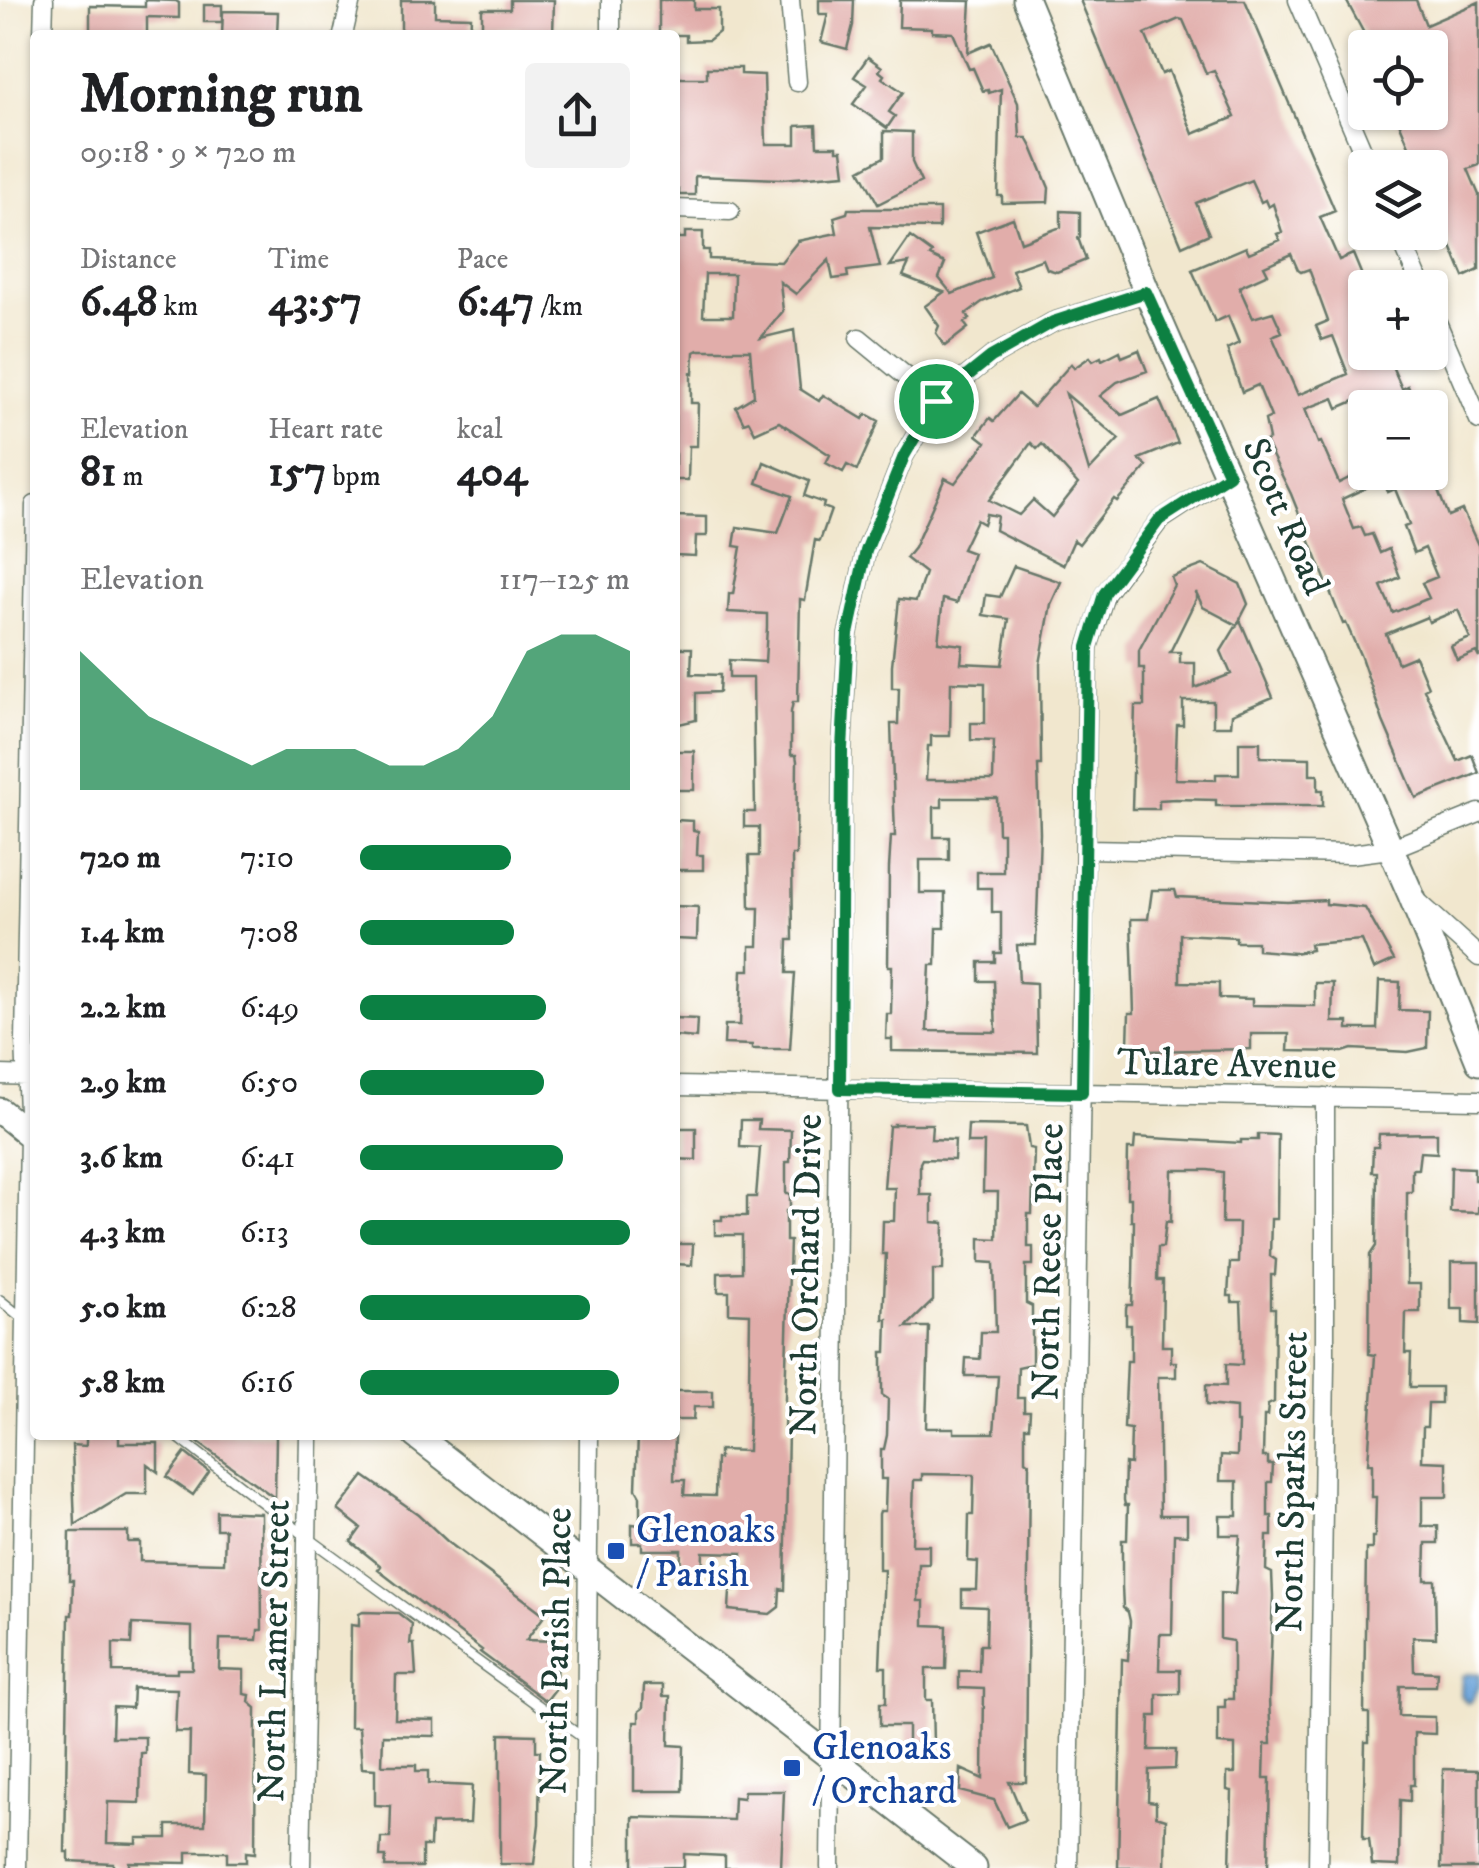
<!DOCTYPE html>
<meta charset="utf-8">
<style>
body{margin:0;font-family:"IM FELL DW Pica",serif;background:#f2f2f2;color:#202124;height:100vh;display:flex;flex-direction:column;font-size:38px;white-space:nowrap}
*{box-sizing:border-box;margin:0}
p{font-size:32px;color:#757577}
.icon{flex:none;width:55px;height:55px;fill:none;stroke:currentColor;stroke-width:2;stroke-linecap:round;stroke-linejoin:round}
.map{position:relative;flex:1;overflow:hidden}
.drawer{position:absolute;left:30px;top:30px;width:650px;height:1410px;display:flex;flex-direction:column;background:#fff;border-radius:10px;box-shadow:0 2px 8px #0004}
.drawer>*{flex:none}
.buttons{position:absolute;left:1348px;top:30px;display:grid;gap:20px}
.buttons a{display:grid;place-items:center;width:100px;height:100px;border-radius:10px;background:#fff;box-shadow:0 2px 8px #0004;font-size:50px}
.pin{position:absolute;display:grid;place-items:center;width:85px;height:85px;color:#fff;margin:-42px;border:5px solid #fff;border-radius:50%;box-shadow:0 2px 10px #0007}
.round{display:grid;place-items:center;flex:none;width:105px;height:105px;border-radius:10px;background:#f2f2f2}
.head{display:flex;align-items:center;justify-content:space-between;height:170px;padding:0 50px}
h1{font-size:55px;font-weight:800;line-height:75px}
.metrics{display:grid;grid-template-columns:repeat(3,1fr);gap:15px;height:170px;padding:10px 50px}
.metrics div{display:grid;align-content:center}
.metrics b{font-size:42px;font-weight:800}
.metrics small{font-size:28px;font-weight:400}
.metrics p{font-size:28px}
.chart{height:280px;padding:20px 50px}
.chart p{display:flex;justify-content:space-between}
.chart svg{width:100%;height:180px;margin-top:10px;fill:#0b8043;opacity:.7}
ul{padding:0 50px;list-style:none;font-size:32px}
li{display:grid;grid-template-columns:160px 120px 1fr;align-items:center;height:75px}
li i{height:25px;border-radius:12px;background:#0b8043}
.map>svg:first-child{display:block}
.water{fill:#6aa3d9;stroke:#447086;stroke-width:2.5}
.building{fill:#e1adaa;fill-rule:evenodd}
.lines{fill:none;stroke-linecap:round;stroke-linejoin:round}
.lane-casing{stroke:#68786a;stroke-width:12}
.street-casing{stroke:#68786a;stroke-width:21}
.secondary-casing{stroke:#68786a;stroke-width:29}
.lane{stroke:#fff;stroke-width:9}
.street{stroke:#fff;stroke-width:18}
.secondary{stroke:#fff;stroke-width:25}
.route-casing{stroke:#fff;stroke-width:20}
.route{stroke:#0b8043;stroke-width:12}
.transit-dot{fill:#1a4fb4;stroke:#fff;stroke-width:4}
.labels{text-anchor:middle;stroke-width:8;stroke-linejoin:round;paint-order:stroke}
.street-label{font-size:38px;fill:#1f3d34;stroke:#fff}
.transit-label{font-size:38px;fill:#164399;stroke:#fff;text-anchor:start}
</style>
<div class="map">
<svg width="1479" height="1868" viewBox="0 0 1479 1868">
<rect width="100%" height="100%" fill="#fff"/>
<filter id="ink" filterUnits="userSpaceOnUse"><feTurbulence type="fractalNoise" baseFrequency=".01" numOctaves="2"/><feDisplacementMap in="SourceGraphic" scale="20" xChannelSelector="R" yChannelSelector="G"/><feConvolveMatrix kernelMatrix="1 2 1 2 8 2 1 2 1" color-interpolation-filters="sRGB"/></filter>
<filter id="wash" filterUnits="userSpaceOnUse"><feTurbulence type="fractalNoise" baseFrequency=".0048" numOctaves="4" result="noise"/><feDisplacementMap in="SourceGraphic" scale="40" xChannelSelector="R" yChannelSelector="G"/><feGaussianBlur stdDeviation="2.25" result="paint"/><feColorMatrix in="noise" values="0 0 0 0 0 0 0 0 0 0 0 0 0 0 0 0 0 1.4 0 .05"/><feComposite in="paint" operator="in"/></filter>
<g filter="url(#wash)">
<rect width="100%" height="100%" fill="#f1e7ce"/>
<!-- water -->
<path class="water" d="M1467,1674H1479V1686L1472,1701L1467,1703L1461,1695L1462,1676Z"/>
<g id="blocks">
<!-- building -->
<path class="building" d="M145,0L176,1L179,3V18L147,17V35H90V6L145,7Z
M401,0H435V16L471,17L470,35H401Z
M510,0H554L553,35H520V28H482V9H510Z
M659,0H694V9H719V32L709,40L686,41V35H659Z
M819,0H854L853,25L847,49L821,42L828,14H819Z
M900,0L971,1L968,53L991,43L1018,103L1020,138H1027L1032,147L1049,188L1048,202L1002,203V196H998L1001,89L989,93L988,90L983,91L973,68L969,69L953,33L932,32V28L899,27Z
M1080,0H1245L1335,211L1320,217L1339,260L1353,254L1365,283V300L1351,307L1365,338V352H1386L1402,389L1408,386L1415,403L1405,408H1371L1366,396L1338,408L1334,398L1305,409L1318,443L1321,442L1339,483L1361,472L1368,487L1342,499L1354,529L1361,527L1365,536L1372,534L1380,553L1389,549L1400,577L1381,586L1393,613L1429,598L1422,583L1437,577L1425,548L1414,553L1404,527L1409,525L1406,516L1395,489L1388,492L1382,478L1388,472H1431L1448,516L1462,510L1479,547V658L1476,652L1457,660L1451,646L1470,638L1458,610L1429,622L1427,617L1386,634L1398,663L1415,656L1428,687L1424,689L1458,761L1472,755L1479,773L1416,798L1383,721L1361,657L1346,623L1343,624L1291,494L1265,441L1269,439L1265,420L1271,417L1258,385L1242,392L1227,349L1239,343L1228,316L1215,322L1192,270L1246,247L1249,253L1280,240L1277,234L1282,232L1273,204L1268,207L1265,200L1261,202L1251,180L1196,203L1209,234L1182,246ZM1179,19L1183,20L1206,73L1214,70L1235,117L1193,134L1169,71L1162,74L1145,34ZM1291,254L1298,270L1301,272L1309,269L1328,321L1316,326L1322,340L1333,336L1348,374L1298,395L1272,336L1282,332L1273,312L1253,318L1239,287L1268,274L1264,266Z
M1346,0H1416L1426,25L1479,2V165L1468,169L1479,195V270L1464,277L1430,197V168H1418L1395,112H1430V48H1372Z
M204,5H222V22H204Z
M223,11L278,12L277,35H222Z
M868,57L882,67L879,71L884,75L882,78L903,92L889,112L895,116L887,128L853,104L867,85L854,77Z
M707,68H741V74L764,75L766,144H796V126L816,125L817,146H837V150H842L845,174L782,179L695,176V195H679V190H675V78H707Z
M884,131L912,132V162L921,182L878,204L860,170L884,157Z
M848,209H939V228L870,227L880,267L847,271L848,277L833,279L829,260L796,294L780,282L783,311L761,338L794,330L800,389L819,401L823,395L863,419L866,414L879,421L857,470L847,465L843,472L826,463L830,455L779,422L755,433L749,421L744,423L736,407L754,396L750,350H698L694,352L693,374L691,373V403H698L697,446H689L688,480H675V238H685V232H703V250H709V259L781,262L798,241L837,233L834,217L847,213ZM705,274H734L733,316H703Z
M1061,211L1080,212V237L1078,238L1086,260L1057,272L1047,269L1043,259L1012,270L1019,287L982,302L966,314L970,319L964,323L968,328L945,346L936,333L939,326L925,306L944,292L903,276L909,263L890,266L910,237L932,253L930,256L945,263L939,278L952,294L992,278L976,232L1013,218L1021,242L1061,227Z
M1139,350L1147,371L1117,382L1100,396L1122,415L1159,399L1178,443L1139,459L1147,466L1117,501L1114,499L1079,544L1074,540L1063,565L995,530L997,516L986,514L983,524L976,520L962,549L973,553L957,603L943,599L938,642L963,645L961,663L1002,665L1009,619L983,615L986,595L1000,597L1014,566L1061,582L1051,604L1040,664L1041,765H1038L1040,833L1036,945H1017L1019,982L1036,983L1037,1053L892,1051V1039H886L887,1014H891L892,966H888L889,868L891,836H895L891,724H898L899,688H892V665L899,599L916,601L925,573L906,558L914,548L945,478L955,483L986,442L977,435L990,418L994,421L1018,394L1033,407L1071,364L1074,368L1090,357L1093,361L1101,357L1102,360L1120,351L1122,357ZM1066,394L1119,439L1089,471ZM1031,443L1037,449L1042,444L1078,484L1052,517L1033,500L1019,515L989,500ZM951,682L985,683V723H971V740L994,741L993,780H926L928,746H931V736H950ZM942,798H997L998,833H1003V872H977V888H992V912H1001V953H995V962H979V981H994L996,1032L927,1031L930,965H936L937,928H945V893H920V860H949V837H934V807H942Z
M764,462L809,481L804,496L824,503L823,507L831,510L820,541L815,540L805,600L800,599L798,702H793L791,712V755H796L797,761L796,855H792L793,940H788L787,973H795L790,1049H752V1045L724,1044L725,1025H740L742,970H750V946H758L759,908H750L749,856H759V827H744V812H755L753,678H729V660L765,662L767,627V614L728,612L729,594H733L741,547L734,546L737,527L778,533L792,496L757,483Z
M675,516L707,517V536H696L695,556L675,555Z
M1203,565L1240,584L1248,604L1237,625L1203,607L1196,592V599L1170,652H1180V663H1195V688L1231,674L1221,651L1240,620L1273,697L1232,714L1231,726H1213V701H1183V725H1177L1175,779L1216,780V774H1239V742H1260V757L1310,758V775H1318V790H1323V806H1216V800L1175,799L1159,800V809H1132L1135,706H1144V668H1139V650L1174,585L1171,577Z
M675,648H692L691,674L720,675L719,692L696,693V720L675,725Z
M675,751H694V790H675Z
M675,820L693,821V830L698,831L697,855H703V870H675Z
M1152,890H1175L1177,897L1288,902L1326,900V904L1365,908L1394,960L1374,969L1362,940L1310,944L1311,950L1294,953L1257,950V942H1236V937L1180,934V982L1219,983V998L1252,999V1005L1315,1006V983H1333L1332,1022H1348V1029H1377L1379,981L1400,982L1399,1010L1428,1011L1427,1048L1408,1052L1352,1049L1343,1052L1288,1051L1289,1034H1251V1049L1145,1051V1046L1128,1045L1129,1013H1134L1131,919H1148Z
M675,906L698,907L697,940L675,939Z
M675,1018L697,1019L696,1038L675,1036Z
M741,1120H759L758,1129L791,1130L790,1162H786V1194H790V1211H786V1241H790L784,1429H788L785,1590L780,1589L779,1607L770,1614L729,1610L730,1590H741L742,1553L703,1552L702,1581L680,1580L681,1550H642V1543H632V1524L640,1525V1496L636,1489L638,1435H675L674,1480H685L684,1495L715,1496L716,1459H719V1450L748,1451L750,1314L729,1313V1292H718V1273L742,1272V1235H715V1220H722V1216H747V1197H756L760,1148L740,1147Z
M894,1124H932L931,1139L955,1140L954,1160L922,1159L920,1163V1195H932V1222L944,1223L943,1270H933V1301L906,1327H929L926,1428H954V1433H994L998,1376H965L966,1358L980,1359L981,1332H996L994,1263L980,1262V1238L997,1239L998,1192H983L984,1143H967L968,1125L1026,1126L1029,1148L1034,1149L1032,1214H1028V1247H1033V1265H1026V1303L1032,1306V1364L1018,1367L1017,1398H1024V1411H1030L1029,1427H1025V1460L1029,1463L1026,1782H1009L1025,1820L1007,1827L994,1800L960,1791L961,1769L983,1779L984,1689L959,1688V1671H979L980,1645H986L987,1607L962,1606V1590H977L978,1562L968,1561L969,1515H973L974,1475L922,1474V1480H914L912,1545H929V1564H919L918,1601H924V1625L947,1626L946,1669H926V1700H932L933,1744H908V1726H880V1703H886V1667H880L884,1570H879V1514L880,1511H885L886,1479H881V1449H884L887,1435L888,1399L882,1395V1352H886L887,1319H883L886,1254H882L883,1221H894L895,1188H884L889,1126H894Z
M675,1128H696V1160L675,1159Z
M1437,1133V1153L1420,1152L1418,1169H1412V1192H1407V1284H1420V1312H1406L1405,1353H1411L1410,1387H1441V1403H1428L1427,1427H1423L1422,1461L1447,1462V1497H1422V1526H1438V1543H1426L1425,1580H1435L1436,1638L1413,1637L1414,1671L1437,1672L1436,1686H1400L1399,1716L1435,1717V1734L1414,1733V1785H1410V1801L1400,1800L1399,1866L1372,1865L1369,1839H1363L1365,1742H1369V1713H1364L1366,1549H1372V1537H1375L1376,1497H1372V1464H1368L1375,1355L1369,1354L1370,1255L1376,1246L1377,1172H1372L1373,1147H1378L1379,1134Z
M1258,1134L1278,1135L1277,1219H1271L1270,1256L1276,1260L1275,1275H1271V1308H1275L1274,1402L1268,1405L1267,1416H1264L1263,1457H1268V1464H1273L1272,1482H1268V1516H1272V1536H1267L1266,1570L1272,1573L1273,1596L1269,1699L1271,1744H1265L1264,1778H1270L1268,1868H1230L1232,1791L1227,1790V1773H1235V1745L1218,1744V1707H1225V1699H1233V1641L1220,1639V1593L1235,1594L1240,1535H1220V1516H1237V1481H1220L1221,1455L1237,1456L1238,1423H1236V1408L1206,1405V1385L1226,1386V1364L1242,1365V1325L1241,1302H1232V1296H1228L1230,1263H1238L1239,1223H1222L1223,1172L1208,1170H1172L1171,1222L1166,1221L1163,1247H1158L1157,1280H1163L1162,1346H1171V1362H1176V1377H1158L1160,1515H1187V1535L1174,1534L1172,1634H1160L1159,1670H1180V1694H1157V1716H1150L1149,1750H1176L1175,1769L1149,1770L1148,1801L1156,1802V1816L1166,1819L1165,1868H1118L1122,1659L1128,1660L1130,1621L1128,1612L1123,1608L1122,1586V1540H1127L1128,1505H1125L1124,1500L1125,1463L1130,1464L1131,1429L1124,1428L1127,1361H1131V1325H1126V1309L1127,1305H1132L1133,1280L1134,1221H1131V1198H1127L1128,1149H1134L1135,1137L1241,1143V1140H1258Z
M1451,1167L1474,1168V1180H1479L1478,1213L1450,1212Z
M675,1244H693L692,1265L675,1264Z
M1451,1262H1479V1324L1463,1323V1309H1451Z
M675,1391H713V1407H694L693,1420H675Z
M86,1435H119V1443H158V1472L147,1464V1494H126L75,1525L72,1445L86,1446Z
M200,1435H276L275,1498L196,1441Z
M185,1453L209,1472L193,1495L167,1477Z
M364,1476L418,1514L448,1542L545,1615L526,1640L557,1641L556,1688L546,1701L480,1652L482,1650L378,1570L381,1566L351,1542L361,1528L338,1510Z
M216,1511L261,1513L262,1630H258L257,1640L220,1639L219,1669L244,1670V1694L250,1695L249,1702L256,1708L255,1853L246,1852V1862H227V1852H187V1863L129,1862V1868H113V1863L69,1861V1852H65L69,1615H72L73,1580H69L70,1532H128V1542H140V1561L224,1563L225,1529H216ZM132,1624L192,1627V1669H177V1673L113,1672V1643L131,1644ZM133,1688L177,1689L175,1732H190L189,1774L206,1775L205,1825H167V1838H137V1844L107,1843L108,1802L140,1803L141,1753H145V1737H112L113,1707L132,1708Z
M363,1612L398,1613L412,1624L410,1644H414L416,1675H396L395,1719L435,1720V1736L383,1735L382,1765H416V1771H428V1784L472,1786L470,1823L431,1824L430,1846H422V1867H385L386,1857H380L381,1838H390L391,1806L375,1805V1769L362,1768L359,1727H350L351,1625L359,1626V1614Z
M644,1685H663V1696H670L669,1745L684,1746L683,1791H634V1722H639V1711L643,1708Z
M500,1734L536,1735V1751H540L539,1824L534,1864H500Z
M1443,1769L1479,1770V1868H1441Z
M744,1791H784L781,1868H725V1856L684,1854V1867L633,1868V1817L733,1820L734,1797L743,1798Z"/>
</g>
</g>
<g filter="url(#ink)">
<use href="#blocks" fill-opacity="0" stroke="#68786a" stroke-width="2.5"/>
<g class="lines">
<defs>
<path id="lane" d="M0,1300L35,1328
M175,1435L307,1537L586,1740"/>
<path id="street" d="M611,0V35
M790,0L797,82
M1298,0L1370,168
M43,35L44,0
M343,35L351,0
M675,209L730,211
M1398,232L1422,288
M1430,306L1479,420
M859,338L936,401
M1086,849L1351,854L1390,849L1479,813
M1416,900L1479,957
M0,1075L35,1076
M675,1086L1479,1100
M17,1868L29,1134L25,1041L35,505
M301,1868L309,1435
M585,1868L589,1435
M830,1868L842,749L848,634L866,551L904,456L936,401L991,357L1053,322L1147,292
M1068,1868L1088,647L1105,594L1159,521L1229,475
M1318,1868L1325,1363V1097"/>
<path id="secondary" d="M1026,0L1147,292L1411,895L1479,1062
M0,1111L35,1139
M415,1435L974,1868"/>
</defs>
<!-- lane casing -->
<use href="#lane" class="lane-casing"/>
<!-- street casing -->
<use href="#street" class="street-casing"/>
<!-- secondary casing -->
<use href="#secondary" class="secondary-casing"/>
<!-- lane -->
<use href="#lane" class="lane"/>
<!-- street -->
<use href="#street" class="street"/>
<!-- secondary -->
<use href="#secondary" class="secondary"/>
</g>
</g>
<g class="lines" filter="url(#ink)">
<defs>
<path id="route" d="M1146,292L1229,475L1159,520L1104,594L1088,647L1082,1093L840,1089L842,749L848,634L866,551L904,456L936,401L991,357L1053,322Z"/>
</defs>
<!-- route casing -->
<use href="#route" class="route-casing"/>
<!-- route -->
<use href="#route" class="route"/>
</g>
<!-- markers -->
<g class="transit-dot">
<rect x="606" y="1541" width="20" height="20" rx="5"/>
<rect x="782" y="1758" width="20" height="20" rx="5"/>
</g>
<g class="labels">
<!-- street labels -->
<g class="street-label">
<text transform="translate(1287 516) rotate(67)" y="13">Scott Road</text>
<text transform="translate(1227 1063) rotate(1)" y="13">Tulare Avenue</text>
<text transform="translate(1047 1262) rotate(-89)" y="13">North Reese Place</text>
<text transform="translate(805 1275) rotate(-89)" y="13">North Orchard Drive</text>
<text transform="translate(1291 1482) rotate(-89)" y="13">North Sparks Street</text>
<text transform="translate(273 1651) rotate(-89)" y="13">North Lamer Street</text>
<text transform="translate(555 1651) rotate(-89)" y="13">North Parish Place</text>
</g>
<!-- transit labels -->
<g class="transit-label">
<text x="636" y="1542">Glenoaks<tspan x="636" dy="44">/ Parish</tspan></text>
<text x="812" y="1759">Glenoaks<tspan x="812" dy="44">/ Orchard</tspan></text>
</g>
</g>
</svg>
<div class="buttons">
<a><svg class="icon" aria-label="locate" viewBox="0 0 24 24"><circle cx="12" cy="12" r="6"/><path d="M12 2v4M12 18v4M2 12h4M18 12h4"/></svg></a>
<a><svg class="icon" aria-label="layers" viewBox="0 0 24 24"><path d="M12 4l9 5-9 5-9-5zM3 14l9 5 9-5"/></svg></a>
<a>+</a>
<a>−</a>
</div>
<div class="pin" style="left:936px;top:401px;background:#1e9e55"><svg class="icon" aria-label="arrive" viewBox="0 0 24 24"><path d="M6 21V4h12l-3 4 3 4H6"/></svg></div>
<section class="drawer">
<div class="head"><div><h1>Morning run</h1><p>09:18 · 9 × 720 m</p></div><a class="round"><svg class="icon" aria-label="share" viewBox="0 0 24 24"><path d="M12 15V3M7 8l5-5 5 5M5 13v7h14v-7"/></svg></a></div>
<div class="metrics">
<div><p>Distance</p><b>6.48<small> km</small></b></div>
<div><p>Time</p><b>43:57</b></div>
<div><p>Pace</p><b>6:47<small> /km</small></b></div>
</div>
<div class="metrics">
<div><p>Elevation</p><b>81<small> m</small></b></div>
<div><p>Heart rate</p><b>157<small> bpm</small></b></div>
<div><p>kcal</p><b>404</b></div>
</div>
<div class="chart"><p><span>Elevation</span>117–125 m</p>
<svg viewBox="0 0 160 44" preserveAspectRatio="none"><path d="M0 44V10L10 18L20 26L30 30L40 34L50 38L60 34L70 34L80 34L90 38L100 38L110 34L120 26L130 10L140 6L150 6L160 10V44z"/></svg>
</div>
<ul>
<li><b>720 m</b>7:10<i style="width:56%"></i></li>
<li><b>1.4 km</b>7:08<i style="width:57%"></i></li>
<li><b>2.2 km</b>6:49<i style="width:69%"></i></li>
<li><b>2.9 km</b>6:50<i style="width:68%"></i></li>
<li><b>3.6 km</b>6:41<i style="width:75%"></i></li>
<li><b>4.3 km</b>6:13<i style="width:100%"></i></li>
<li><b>5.0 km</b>6:28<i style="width:85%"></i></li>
<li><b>5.8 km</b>6:16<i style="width:96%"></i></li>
</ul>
</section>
</div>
